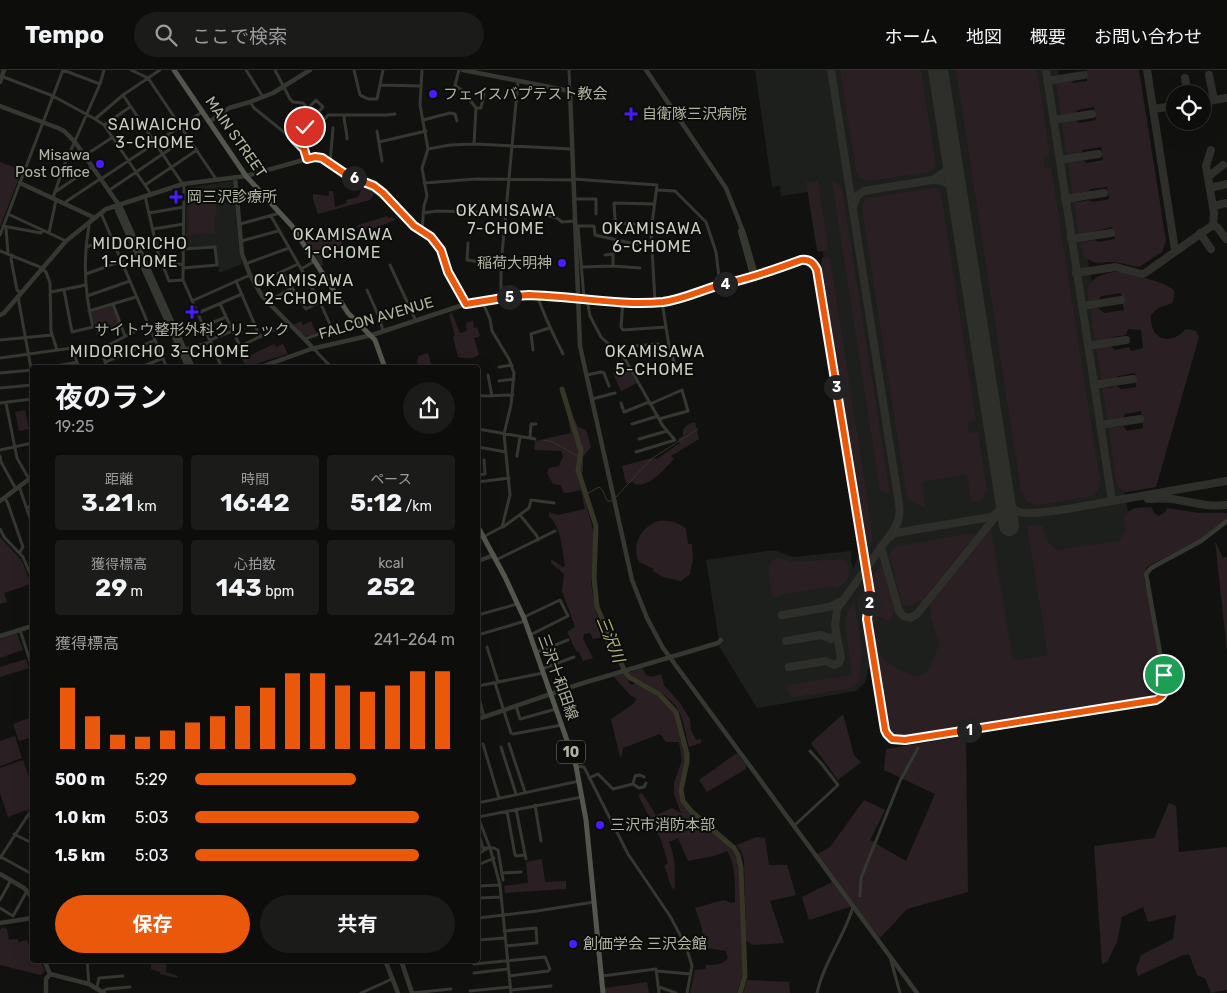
<!DOCTYPE html>
<html lang="ja">
<meta charset="utf-8">
<style>
body{margin:0;font-family:Rubik,"Noto Sans JP",sans-serif;background:#1b1c1a;color:#f1f3f6;height:100vh;display:flex;flex-direction:column;font-size:19px;white-space:nowrap}
*{box-sizing:border-box;margin:0}
p{font-size:16px;color:#9a9c9d}
.icon{flex:none;width:28px;height:28px;fill:none;stroke:currentColor;stroke-width:2;stroke-linecap:round;stroke-linejoin:round}
.map{position:relative;flex:1;overflow:hidden}
.details{position:absolute;left:30px;top:295px;width:450px;height:598px;display:flex;flex-direction:column;background:#0d0e0c;border-radius:5px;box-shadow:0 5px 20px #0002,0 0 0 1px #2d2e2d}
.details>*{flex:none}
.fabs{position:absolute;left:1166px;top:15px;display:grid;gap:10px}
.fabs a{display:grid;place-items:center;width:45px;height:45px;border-radius:50%;background:#0d0e0c;box-shadow:0 5px 20px #0002,0 0 0 1px #2d2e2d;font-size:25px}
.pin{position:absolute;display:grid;place-items:center;width:42px;height:42px;color:#fff;margin:-21px;border:2px solid #fff;border-radius:50%;box-shadow:0 1px 5px #0007}
.km{position:absolute;width:25px;height:25px;margin:-12px;border-radius:50%;background:#222;color:#fff;font-size:14px;line-height:25px;text-align:center}
.round{display:grid;place-items:center;flex:none;width:52px;height:52px;border-radius:26px;background:#1b1c1a}
.head{display:flex;align-items:center;justify-content:space-between;height:85px;padding:0 25px}
h1{font-size:28px;font-weight:700;line-height:38px}
.figures{display:grid;grid-template-columns:repeat(3,1fr);gap:8px;height:85px;padding:5px 25px}
.figures div{display:grid;align-content:center;border-radius:5px;background:#1b1c1a;text-align:center}
.figures b{font-size:25px;font-weight:700}
.figures small{font-size:14px;font-weight:400}
.figures p{font-size:14px}
.chart{height:140px;padding:10px 25px}
.chart p{display:flex;justify-content:space-between}
.chart svg{width:100%;height:90px;margin-top:5px;stroke:#ea580c;stroke-width:6}
.primary-button{display:flex;gap:10px;margin-top:auto;padding:10px 25px}
.primary-button a{flex:1;height:58px;border-radius:30px;background:#ea580c;color:#fff;font-size:20px;font-weight:700;line-height:58px;text-align:center}
.primary-button a+a{background:#1b1c1a;color:#f1f3f6}
ul{padding:0 25px;list-style:none;font-size:16px}
li{display:grid;grid-template-columns:80px 60px 1fr;align-items:center;height:38px}
li i{height:12px;border-radius:6px;background:#ea580c}
header{display:flex;align-items:center;gap:30px;box-sizing:border-box;height:70px;padding:0 25px;background:#0d0e0c;border-bottom:1px solid #2d2e2d}
header strong{font-size:24px}
nav{display:flex;gap:28px;margin-inline-start:auto;font-size:18px}
.search{width:350px;height:45px;background:#1b1c1a;display:flex;align-items:center;gap:12px;box-sizing:border-box;padding:0 18px;border-radius:28px;color:#9a9c9d;font-size:19px}
.map>svg:first-child{display:block}
.built{fill:#1d1f1c}
.green{fill:#2a2023}
.lines{fill:none;stroke-linecap:round;stroke-linejoin:round}
.stream{stroke:#363626;stroke-width:1}
.river{stroke:#363626;stroke-width:5}
.taxiway{stroke:#2e2f2a;stroke-width:8}
.runway{stroke:#2e2f2a;stroke-width:20}
.minor{stroke:#353731;stroke-width:3}
.tertiary{stroke:#353731;stroke-width:4.5}
.primary{stroke:#53564d;stroke-width:5}
.route-casing{stroke:#fff;stroke-width:10}
.route{stroke:#ea580c;stroke-width:6}
.poi-dot{fill:#491bff;stroke:#0c0d0b;stroke-width:2}
.labels{text-anchor:middle;stroke-width:4;stroke-linejoin:round;paint-order:stroke}
.shield{fill:#0c0d0b;stroke:#7e8273;stroke-width:1}
.shield-label{font-size:14px;font-weight:bold;fill:#afb4a0}
.poi-label{font-size:15px;fill:#afb4a0;stroke:#0c0d0b;text-anchor:start}
.street-label{font-size:15px;fill:#afb4a0;stroke:#0c0d0b}
.neighbourhood-label{font-size:16px;letter-spacing:1px;fill:#ccd0c1;stroke:#0c0d0b}
.water-label{font-size:16px;font-style:italic;fill:#b3b372;stroke:#0c0d0b}
</style>
<header>
<strong>Tempo</strong>
<div class="search"><svg class="icon" aria-label="search" viewBox="0 0 24 24"><circle cx="10" cy="10" r="6"/><path d="M15 15l6 6"/></svg>ここで検索</div>
<nav><a>ホーム</a><a>地図</a><a>概要</a><a>お問い合わせ</a></nav>
</header>
<div class="map">
<svg width="1227" height="923" viewBox="0 0 1227 923">
<rect width="100%" height="100%" fill="#111210"/>
<!-- built -->
<path class="built" d="M755,0H1058L1156,619L960,651L870,593L865,613L856,621L757,638L720,578L706,490L774,480L793,487L851,481L852,488L851,490L853,499L865,469L814,121L781,126L780,116L772,117Z
M233,111L239,180L242,194L219,203L216,176L185,177L187,118Z"/>
<!-- green -->
<path class="green" d="M840,0H921L936,96L934,100L930,102L868,111L859,108L856,100Z
M956,0H1037L1050,85L1043,87L1045,98L1051,97L1100,411L1098,420L1092,426L1036,435L1027,432L1021,421Z
M1086,0H1139L1166,171L1162,182L1139,197C1131,196 1123,193 1114,192C1100,191 1096,197 1083,185L1081,172L1095,170L1098,172L1115,169L1112,157L1079,165L1074,133L1089,130L1092,132L1109,129L1107,117L1090,119L1088,123L1073,126L1068,93L1083,90L1087,93L1103,90L1101,77L1083,80L1081,83L1067,86L1062,53L1076,50L1079,53L1096,50L1094,37L1078,40L1075,44L1061,46L1056,13L1071,11L1074,13L1087,11Z
M0,92L22,100L0,157Z
M818,111L828,176L827,179L820,182L817,180L806,112Z
M832,112L837,113L842,119L890,424L880,420Z
M214,117L217,147H214L215,163L188,165L190,122L192,120Z
M366,117L375,123L370,130L318,144L313,129V124L329,126V121H333L335,137L347,133L346,130L358,127L362,118Z
M932,118H937L941,123L976,350L967,352L969,363L978,362L987,422L981,431L971,432L967,406L964,405L924,411L922,413L925,437L907,429L862,139L863,133L868,128Z
M387,146L388,148L393,147L395,150C384,154 368,164 357,157L358,155Z
M349,157L347,163L342,165V176L322,184L323,195H320L306,171L318,164Z
M827,186L830,188L872,460V471L865,483L820,204L822,188Z
M1119,201C1128,203 1172,214 1174,221C1175,225 1173,230 1172,233L1158,238L1151,245C1149,271 1171,276 1186,259L1196,261L1199,267L1156,417L1127,422C1121,421 1119,418 1116,413L1109,358L1123,356L1127,361L1143,358L1141,341L1125,344L1122,350L1108,352L1102,319L1117,316L1121,319L1136,317L1135,303L1118,306L1116,310L1102,312L1096,279L1111,276L1115,280L1129,277L1131,281L1143,278L1141,260L1128,259L1126,265L1113,267L1110,270L1096,272L1090,240L1098,238L1104,243L1124,240L1121,223L1101,226L1098,232L1089,233C1089,229 1087,224 1088,220C1090,206 1107,203 1119,201Z
M112,236L119,254L97,265L91,242Z
M452,243L460,263L467,261L466,253L473,251L474,258L477,257L480,266L474,268L479,285C472,289 465,289 458,287L453,267L455,266L449,244Z
M301,251L303,255L311,251L316,263L305,267L293,255Z
M274,274L276,277L283,274L288,284L246,297L242,289Z
M428,283L432,297H419L417,291L419,286Z
M624,298L626,302L630,301L637,313L621,321L613,303Z
M25,340L29,359L19,361L15,342Z
M567,343H569L571,350H575L578,357L586,360L591,377L583,387V402L578,404L594,464L591,513L596,543L613,581L610,582L603,567L593,569L590,563L584,564L583,569L593,588L583,591L579,582L576,581L567,562L575,557L562,521L564,504L551,493V489L563,497L565,496C562,480 562,458 549,446V442L558,445L585,439L581,420L567,423L563,422L561,415L553,414L547,403L549,398L559,396L563,386L561,381L534,380L535,371L571,363Z
M695,352L699,369L671,386L674,389C663,400 650,418 634,414L633,412L626,413L622,396L652,388L657,389L680,373L678,369L683,366C682,356 687,355 695,352Z
M1151,437L1155,444L1159,446L1166,441L1167,438L1199,443H1227V449L1198,471L1148,496L1145,501L1144,510L1150,528L1163,615C1163,624 1159,627 1151,630L897,669L890,665L881,622L873,570L875,567L880,570C873,591 900,600 915,607L928,603L939,574L931,548V540L929,539L930,535L991,459L1013,591L1048,585L1027,456L1039,455L1043,457L1048,473L1057,480L1119,471L1126,460L1124,447C1130,436 1141,438 1151,437Z
M658,451C669,450 678,452 686,459L688,474H692L693,489L690,504L681,511L663,507L653,501L654,499L639,492C631,475 641,457 658,451Z
M974,463V466L923,529L910,536L902,534L890,486L891,480L894,477Z
M0,467L22,491L31,514L4,523L7,532L0,534Z
M1215,471L1223,488L1227,487V581Z
M776,488L795,492L842,489L847,492L849,506C845,512 842,517 835,518L834,516L779,525V527L773,528C771,516 762,495 776,488Z
M882,493L894,540L889,552L878,546L874,554L869,542L872,527L869,511Z
M854,531L862,580L859,611L851,618L795,627L790,626L786,615L852,605L845,553L847,542Z
M17,563L23,580L0,588V569Z
M26,589L29,598L0,607V597Z
M642,598L646,605L652,607L661,604L664,615L679,632L690,649L691,660L696,670L701,669V673L689,677C685,663 684,646 675,635C664,621 643,613 628,603Z
M624,604L631,615L636,613C650,620 670,633 677,647C680,655 681,665 683,673C684,680 686,686 685,692C684,704 676,718 681,730C694,757 729,761 739,795L743,903L737,923H690L695,900L706,899V895C714,895 723,895 728,888L726,881L702,877L700,868L703,866L701,855L695,838L724,830L731,833L735,832C735,817 736,794 727,781C714,787 702,788 688,791L678,768L669,772C677,792 674,798 675,818L673,819C668,811 668,803 664,796L668,793L661,770L638,725L642,723L644,726L656,745L672,738L681,743L674,724V713L682,690L679,672H666L660,664L623,678L622,685L620,687L611,649L633,634L637,629L630,625L613,606Z
M843,644L854,685L861,692L838,710L811,673Z
M32,647V667L19,671L13,654Z
M15,666L22,688L0,696V671Z
M966,666L968,822L907,839L880,868L853,836L809,850L802,827L832,812L814,786L830,777L864,730L885,740L870,770L906,791L935,724L884,700L886,679Z
M737,683L746,695V699L707,722L699,710Z
M23,690C29,709 38,724 27,742L26,740L8,747L0,723V698Z
M1169,733L1176,736L1179,782L1227,777V920L1211,923L1205,908L1197,905L1189,884L1181,886L1138,906L1136,899L1141,885L1173,869L1176,845L1148,852L1143,837L1122,847L1117,872L1107,892L1102,894L1094,776L1154,768Z
M757,767L765,768L769,795H787L796,825L770,831L784,873L753,875L746,871L744,790L741,781L736,775Z
M542,789L545,812L566,811V819L505,823L504,816L528,813L526,792Z
M2,857L7,859L9,870L17,869L19,872L27,870L28,874L32,873V890H40L45,901L41,905L0,895V860Z
M151,890H166V902L178,906L177,908L160,904V902L151,899Z
M747,910L789,912L790,923H743Z
M647,912L649,923H605L604,918Z"/>
<g class="lines">
<!-- stream -->
<path class="stream" d="M544,370L553,372L581,388
M585,425L599,417C604,420 604,426 608,431H612
M616,427L651,389L698,359"/>
<!-- river -->
<path class="river" d="M562,319L581,381L578,400L596,456L594,508L597,537L625,602L629,607L659,624L676,642L687,684V692L681,720L683,731L691,741L734,778L738,785L741,797L745,906L740,923"/>
<!-- taxiway -->
<path class="taxiway" d="M831,0L899,434C901,447 898,454 890,465
M1147,0L1175,180
M1209,5L1214,30
M1185,8L1188,24
M1047,11L1084,5
M1202,32L1227,28
M1153,39L1175,36
M1054,50L1092,44
M1060,90L1098,84
M1208,107L1223,95
M934,109L949,99L952,86
M1210,118L1227,114
M1065,129L1104,123
M853,136L857,126L864,121L932,110C944,110 953,115 958,125
M1213,136L1227,133
M1213,155L1218,158L1226,169
M1200,163L1211,179
M1071,169L1111,163
M1076,203L1116,197L1142,204L1145,203L1213,155L1214,143L1206,96L1211,80
M1082,236L1121,230
M1088,276L1126,270
M1094,315L1133,309
M1100,355L1140,349
M1148,429C1156,429 1164,428 1172,429C1193,432 1205,437 1227,435
M1112,431L1227,411
M881,477L899,541L903,546L910,548L917,544L997,445
M782,545L829,537L840,532
M786,571L821,565L831,569L835,566L836,562
M789,597L826,591L834,595L839,593L841,588L835,556L837,539L887,469L895,463L991,447C1000,442 1004,436 1004,425C1007,433 1011,439 1019,442C1033,447 1093,434 1112,431L1046,0"/>
<!-- runway -->
<path class="runway" d="M938,0L1009,456"/>
<!-- minor -->
<path class="minor" d="M131,0L148,8L216,109
M246,0L263,27
M275,0L290,29L293,32L303,33L308,38
M354,0L360,25L368,29H377L383,0
M459,0L455,15L464,22L476,38L474,74
M569,0L570,21
M1,6L53,26L95,49
M100,14L104,0
M380,15L420,16
M123,25L184,116L183,210L222,298
M250,32L254,38L300,75L307,89L315,87L321,88L347,105L374,116L383,123L411,153L431,167L441,180L448,202L466,234
M476,38H481L484,24
M344,45C344,54 347,61 347,69
M423,50L450,43L455,44L457,51
M104,55L130,37
M377,61L382,91
M286,62L316,30L323,37L294,69
M379,72L426,61
M302,76L328,45H386L395,44
M428,79L450,75L474,74L572,79
M84,86L113,67
M330,93L333,58
M101,109L202,42
M573,109L657,115L651,162L655,231
M424,113L476,109L573,110
M145,115L197,80
M657,120L675,121L706,152L716,182L720,216
M108,121L188,67
M55,122L92,97
M151,124L104,55L95,49L123,25L160,0
M145,126L158,183L169,211L183,210
M53,128L63,98L100,14L63,0
M574,129H596V144
M64,133L100,109
M101,143L167,298
M149,143L184,137
M423,143L437,141L543,144L557,148L562,152L575,151
M8,144L66,171
M271,146L320,232L332,259L305,269
M240,154L280,143
M653,155L617,153L615,149L614,133L655,134
M3,156L41,163L43,160
M575,156H594L595,165L635,174L651,173
M578,156L584,228
M6,158L8,184
M153,159L184,154
M422,160L424,136L427,126L422,98L428,79L420,35L422,0
M49,163L56,130
M0,165L63,0
M241,171L278,161
M468,173L467,190L501,195
M86,177L111,169
M0,181L40,197L46,202L50,213L51,261L57,280
M12,185L11,189L17,220L21,223
M605,185L613,184V196
M245,194L289,178
M162,195L183,194
M390,195L416,251
M582,197L613,196L640,198
M183,198L217,195L215,177L183,179
M301,199L315,191
M282,202L306,239L320,232
M86,204L122,191
M236,211L260,267
M255,214L298,194
M64,220L72,262L93,257C85,225 83,189 89,156L88,153
M367,220L380,249L383,261
M51,222L86,215
M537,225C544,246 553,264 563,284
M87,226L130,211
M18,227L32,304
M501,228V195L518,11
M587,229L590,246L601,267L625,289L663,356L675,370L636,382
M192,231L250,205
M482,231L490,249L492,261L509,289L514,303L511,335L504,364L510,425L502,457L483,467
M623,231L621,257L623,260L666,257
M267,232L292,218
M662,232L669,276L675,295
M113,234L125,266
M220,234L240,276
M89,241L136,227
M198,243L242,224
M204,256L226,247
M0,270L52,265
M210,270L232,261
M634,276L658,274L661,277L669,276
M184,279L211,272
M314,279L332,298
M533,280L531,264L549,258
M218,287L288,253
M0,288L72,278L79,298
M106,292L155,270
M499,297L512,295
M46,298L77,292
M107,298L101,279L149,254
M139,298L163,288
M362,298H366
M0,303L32,300
M488,305L492,326
M587,305L601,302L604,303L609,316
M499,311L514,309
M0,318L32,315
M478,325L484,326L513,325
M592,329L615,323
M0,333L32,329
M6,333L17,388L29,409
M621,333L624,342L649,332
M650,334L682,320L688,341L659,349
M632,354L658,346
M478,359L535,369
M530,368L531,354H536
M639,369L667,361
M478,377L506,382
M0,380L32,373
M0,386L1,392L16,419
M517,386L520,367
M478,405L485,404L484,390
M478,412L509,408
M19,416L32,454
M5,428L8,434L23,477L20,482
M27,438L32,435
M520,445L537,466L538,470
M503,457L529,438L531,430L554,433
M0,459L4,467L23,487L32,508
M496,490L555,461
M478,545L517,534
M524,547L560,530L568,546L530,565
M20,560L32,597
M478,565L525,551
M487,577L498,612
M537,582L568,570
M542,599L574,587
M495,613L511,663L513,664L562,655
M478,616L543,603
M478,624L484,647
M516,636L520,649L556,639
M478,670V672
M483,674L499,728
M509,674L525,722
M501,677L516,724
M576,696L584,697L628,784L670,846L686,876L692,896L687,923
M644,707L640,705L635,706L633,714L639,718L644,717L646,713
M589,708L598,704L613,719L633,714
M478,733L579,711
M535,735L541,771
M516,739L526,789
M507,741L515,785L516,786L525,785
M795,755L838,715L821,693L810,681
M478,762L483,778H494L498,780L503,810
M14,764L32,773
M478,784L488,778
M1,787L32,804
M0,788L32,739
M478,795L494,788
M502,803L521,802
M478,816L500,815
M860,826L861,808L900,711L918,678
M478,828L501,827
M0,830L11,810
M0,838L13,846L27,821
M478,848L537,841L594,832
M504,861L536,858L537,873L506,876
M478,870L505,868
M890,887L900,923
M87,890L89,914
M474,894L545,887L550,899L548,901L509,906
M657,901L691,904
M474,903L508,899
M602,906L656,899L659,923
M97,917L99,908L123,906
M659,917L676,923
M511,920L551,916
M103,921L107,919L130,917
M470,921L510,917
M361,923L392,909
M412,923L451,919
M511,923L500,815L490,778L478,747L582,727
M817,923C824,892 844,867 853,837"/>
<!-- tertiary -->
<path class="tertiary" d="M463,0L570,21L580,276L632,510L647,548L663,578L917,923
M646,0L726,118L744,164L756,205
M0,12L4,0
M0,36L58,58L64,61L75,72L121,138L193,298
M209,52L229,38L250,32L273,23L310,0
M235,107L242,184L250,205L262,226L314,279
M20,113L95,148
M117,135V140L188,298
M740,161L751,201L755,205
M734,211L747,205H754
M0,245L4,243L66,171L106,139L183,114L246,106L307,89
M258,298L311,279L372,265L466,234L482,231L529,225L649,232L680,229L733,212L745,210L756,205L801,190L811,192L817,200L870,523L867,549L877,611L885,660L889,667L895,671L1148,632L1161,628L1165,621V611L1146,504L1151,498L1201,471L1227,451
M0,431L32,407
M478,491L494,485
M0,566L32,556
M478,649L580,614L718,573L721,570
M0,804L24,818L32,827
M0,853L32,848
M44,890L50,904L89,914L104,923
M385,890L398,923
M401,890L412,923
M46,923V909L50,904"/>
<!-- primary -->
<path class="primary" d="M174,0L246,106L292,156L348,243L375,270L385,298
M478,457L505,507L524,548L576,696L586,750L603,923"/>
</g>
<g class="lines">
<defs>
<path id="route" d="M305,57L294,69L304,79L307,89L315,87L322,88L347,105L374,116L383,123L414,156L431,167L441,180L448,202L466,234L515,226L529,225C572,226 620,236 663,232C687,229 709,216 732,212C755,207 779,198 801,190C809,189 814,193 817,200L870,523L867,549L885,660L887,664L892,669L905,670L1156,630C1167,625 1166,616 1164,605"/>
</defs>
<!-- route casing -->
<use href="#route" class="route-casing"/>
<!-- route -->
<use href="#route" class="route"/>
</g>
<!-- markers -->
<g class="poi-dot">
<circle cx="433" cy="24" r="5"/>
<path d="M628.5 36.5h5v5h5v5h-5v5h-5v-5h-5v-5h5z"/>
<circle cx="100" cy="94" r="5"/>
<path d="M173.5 119.5h5v5h5v5h-5v5h-5v-5h-5v-5h5z"/>
<circle cx="562" cy="193" r="5"/>
<path d="M189.5 234.5h5v5h5v5h-5v5h-5v-5h-5v-5h5z"/>
<circle cx="600" cy="755" r="5"/>
<circle cx="573" cy="874" r="5"/>
</g>
<g class="labels">
<!-- shield labels -->
<rect class="shield" x="557" y="670.5" width="28" height="23" rx="4"/>
<g class="shield-label">
<text x="571" y="687">10</text>
</g>
<!-- poi labels -->
<g class="poi-label">
<text x="443" y="29">フェイスバプテスト教会</text>
<text x="642" y="49">自衛隊三沢病院</text>
<text x="90" y="90" text-anchor="end">Misawa<tspan x="90" dy="17">Post Office</tspan></text>
<text x="187" y="132">岡三沢診療所</text>
<text x="552" y="198" text-anchor="end">稲荷大明神</text>
<text x="192" y="265" text-anchor="middle">サイトウ整形外科クリニック</text>
<text x="610" y="760">三沢市消防本部</text>
<text x="583" y="879">創価学会 三沢会館</text>
</g>
<!-- street labels -->
<g class="street-label">
<text transform="translate(236 67) rotate(55)" y="5">MAIN STREET</text>
<text transform="translate(376 248) rotate(-16)" y="5">FALCON AVENUE</text>
<text transform="translate(558 607) rotate(70)" y="5">三沢十和田線</text>
</g>
<!-- neighbourhood labels -->
<g class="neighbourhood-label">
<text x="155" y="60">SAIWAICHO<tspan x="155" dy="18">3-CHOME</tspan></text>
<text x="506" y="146">OKAMISAWA<tspan x="506" dy="18">7-CHOME</tspan></text>
<text x="652" y="164">OKAMISAWA<tspan x="652" dy="18">6-CHOME</tspan></text>
<text x="343" y="170">OKAMISAWA<tspan x="343" dy="18">1-CHOME</tspan></text>
<text x="140" y="179">MIDORICHO<tspan x="140" dy="18">1-CHOME</tspan></text>
<text x="304" y="216">OKAMISAWA<tspan x="304" dy="18">2-CHOME</tspan></text>
<text x="160" y="287">MIDORICHO 3-CHOME</text>
<text x="655" y="287">OKAMISAWA<tspan x="655" dy="18">5-CHOME</tspan></text>
</g>
<!-- water labels -->
<g class="water-label">
<text transform="translate(611 569) rotate(68)" y="6">三沢川</text>
</g>
</g>
</svg>
<div class="fabs">
<a><svg class="icon" aria-label="locate" viewBox="0 0 24 24"><circle cx="12" cy="12" r="6"/><path d="M12 2v4M12 18v4M2 12h4M18 12h4"/></svg></a>
</div>
<div class="pin" style="left:1164px;top:605px;background:#1e9e55"><svg class="icon" aria-label="arrive" viewBox="0 0 24 24"><path d="M6 21V4h12l-3 4 3 4H6"/></svg></div>
<div class="pin" style="left:305px;top:57px;background:#d93025"><svg class="icon" aria-label="check" viewBox="0 0 24 24"><path d="M5 12l5 5 9-10"/></svg></div>
<b class="km" style="left:969px;top:660px">1</b>
<b class="km" style="left:869px;top:533px">2</b>
<b class="km" style="left:836px;top:317px">3</b>
<b class="km" style="left:725px;top:214px">4</b>
<b class="km" style="left:509px;top:227px">5</b>
<b class="km" style="left:354px;top:108px">6</b>
<section class="details">
<div class="head"><div><h1>夜のラン</h1><p>19:25</p></div><a class="round"><svg class="icon" aria-label="share" viewBox="0 0 24 24"><path d="M12 15V3M7 8l5-5 5 5M5 13v7h14v-7"/></svg></a></div>
<div class="figures">
<div><p>距離</p><b>3.21<small> km</small></b></div>
<div><p>時間</p><b>16:42</b></div>
<div><p>ペース</p><b>5:12<small> /km</small></b></div>
</div>
<div class="figures">
<div><p>獲得標高</p><b>29<small> m</small></b></div>
<div><p>心拍数</p><b>143<small> bpm</small></b></div>
<div><p>kcal</p><b>252</b></div>
</div>
<div class="chart"><p><span>獲得標高</span>241–264 m</p>
<svg viewBox="0 0 160 44" preserveAspectRatio="none"><path d="M5 44V14M15 44V28M25 44V37M35 44V38M45 44V35M55 44V31M65 44V28M75 44V23M85 44V14M95 44V7M105 44V7M115 44V13M125 44V16M135 44V13M145 44V6M155 44V6"/></svg>
</div>
<ul>
<li><b>500 m</b>5:29<i style="width:62%"></i></li>
<li><b>1.0 km</b>5:03<i style="width:86%"></i></li>
<li><b>1.5 km</b>5:03<i style="width:86%"></i></li>
</ul>
<div class="primary-button"><a>保存</a><a>共有</a></div>
</section>
</div>
